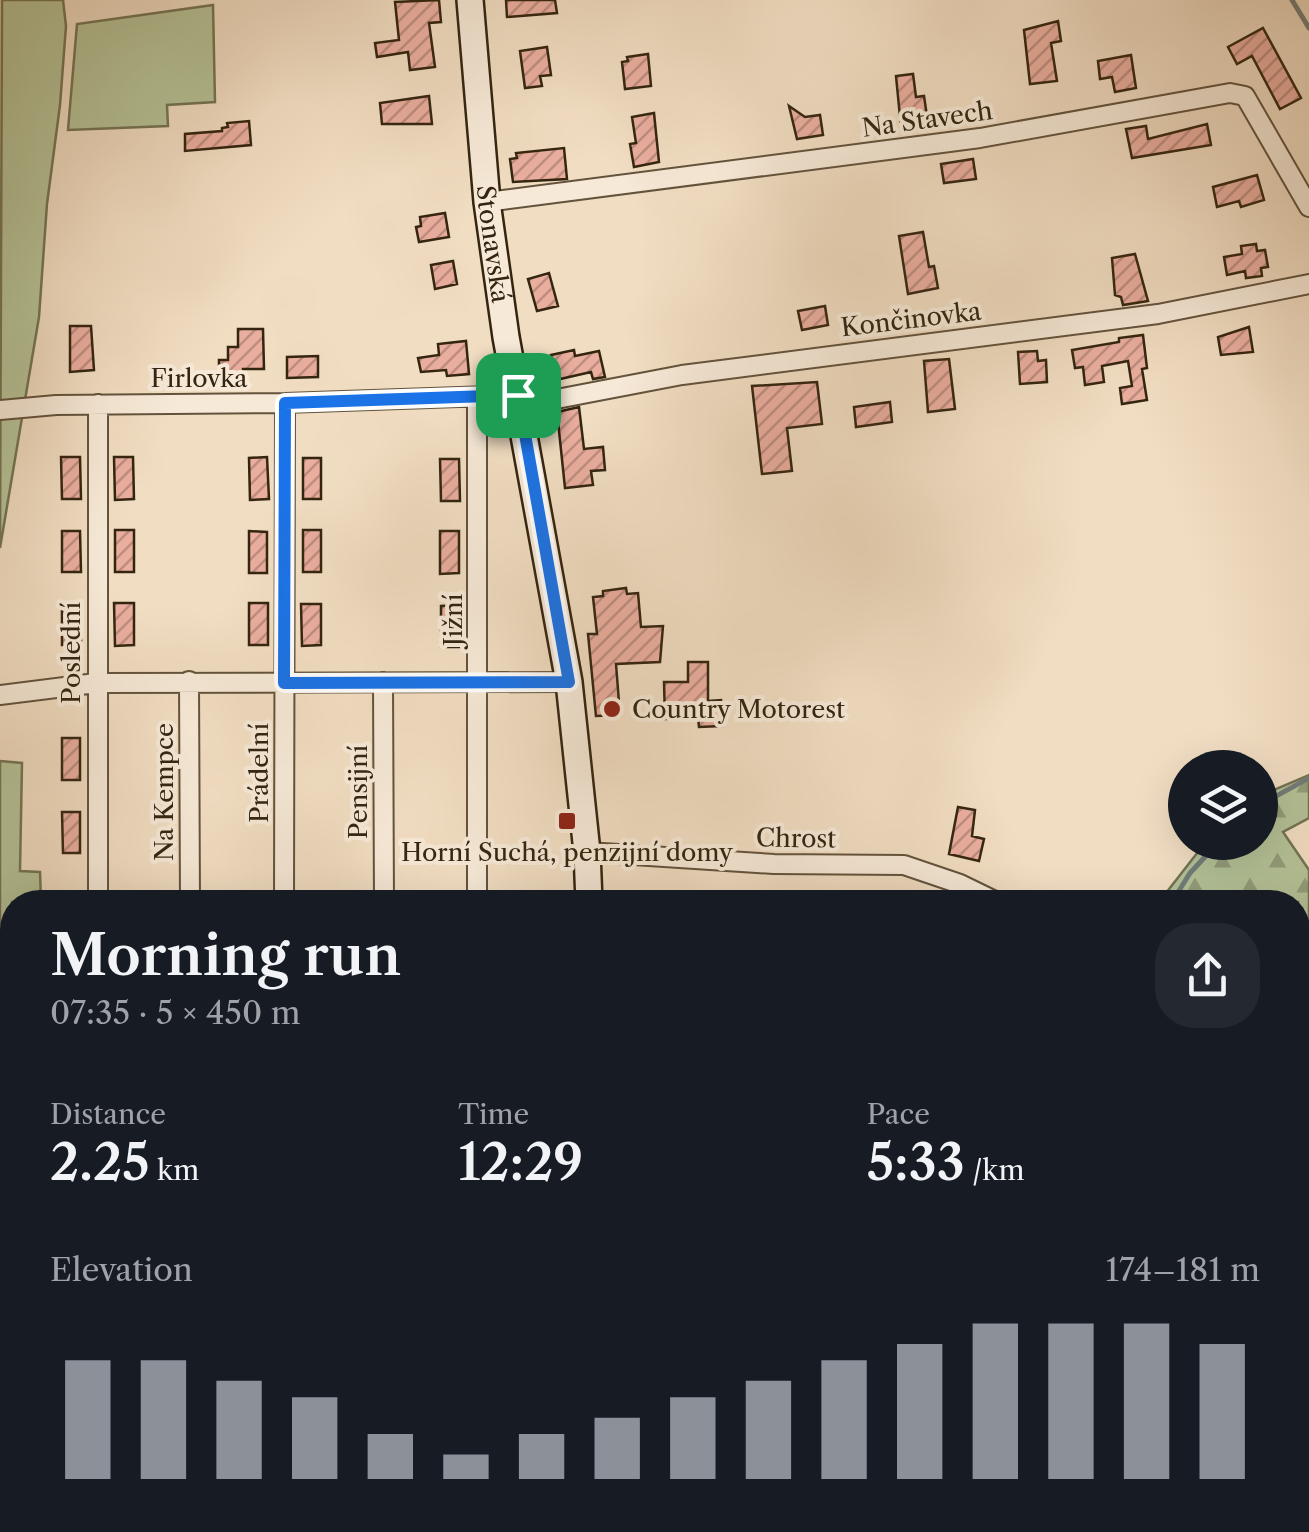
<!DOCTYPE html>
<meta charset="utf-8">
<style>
body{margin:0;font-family:"Libre Caslon Text",serif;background:#242831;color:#f1f3f6;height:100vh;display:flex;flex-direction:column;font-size:38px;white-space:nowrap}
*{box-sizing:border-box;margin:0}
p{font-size:32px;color:#9ea1a6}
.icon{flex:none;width:55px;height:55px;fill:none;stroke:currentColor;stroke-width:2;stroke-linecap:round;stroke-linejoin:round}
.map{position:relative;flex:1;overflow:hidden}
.side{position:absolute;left:0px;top:890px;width:1310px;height:642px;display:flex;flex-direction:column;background:#171b24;border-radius:40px 40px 0 0;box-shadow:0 10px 40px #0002}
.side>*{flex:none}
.fabs{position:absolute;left:1168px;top:750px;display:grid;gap:20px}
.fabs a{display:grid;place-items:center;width:110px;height:110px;border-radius:50%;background:#171b24;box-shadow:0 10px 40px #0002;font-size:50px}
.pin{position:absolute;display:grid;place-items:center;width:85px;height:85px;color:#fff;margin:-42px;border-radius:20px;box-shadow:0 5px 15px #0006}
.round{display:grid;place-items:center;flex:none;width:105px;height:105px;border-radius:40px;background:#242831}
.headline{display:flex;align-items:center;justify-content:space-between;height:170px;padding:0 50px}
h1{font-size:55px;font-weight:600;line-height:75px}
.figures{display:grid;grid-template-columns:repeat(3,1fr);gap:15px;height:170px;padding:10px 50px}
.figures div{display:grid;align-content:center}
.figures b{font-size:50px;font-weight:600}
.figures small{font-size:28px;font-weight:400}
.figures p{font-size:28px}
.chart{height:280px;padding:20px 50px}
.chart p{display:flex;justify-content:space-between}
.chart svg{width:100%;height:180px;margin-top:10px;stroke:#8c9099;stroke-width:6}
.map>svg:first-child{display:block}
.green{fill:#b5c297;stroke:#747454;stroke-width:2.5}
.forest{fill:url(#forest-firs);stroke:#747454;stroke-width:2.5}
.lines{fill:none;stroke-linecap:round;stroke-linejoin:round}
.stream{stroke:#747e78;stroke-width:5}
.building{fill:url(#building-hatch);stroke:#342510;stroke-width:2.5}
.service-casing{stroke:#63533c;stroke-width:14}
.minor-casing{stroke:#63533c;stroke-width:22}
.secondary-casing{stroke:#342510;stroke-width:30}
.service{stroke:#f6e9d7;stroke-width:9}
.minor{stroke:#f6e9d7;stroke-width:18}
.secondary{stroke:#f6e9d7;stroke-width:25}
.route-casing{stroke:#fff;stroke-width:20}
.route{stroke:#1a73e8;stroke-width:12}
.poi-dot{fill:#8f2418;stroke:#f6e9d7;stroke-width:4}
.labels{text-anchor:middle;stroke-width:8;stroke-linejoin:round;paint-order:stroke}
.street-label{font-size:25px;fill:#342510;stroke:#f6e9d7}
.poi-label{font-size:25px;fill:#342510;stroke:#f6e9d7;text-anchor:start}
</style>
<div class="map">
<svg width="1309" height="1532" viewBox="0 0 1309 1532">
<defs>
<pattern id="forest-firs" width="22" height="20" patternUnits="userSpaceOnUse" patternTransform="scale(2.5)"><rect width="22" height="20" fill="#b5c297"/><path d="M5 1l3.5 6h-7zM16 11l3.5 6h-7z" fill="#949d7a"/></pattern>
<pattern id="building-hatch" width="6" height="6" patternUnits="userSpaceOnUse" patternTransform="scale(2.5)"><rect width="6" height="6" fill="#eaae9f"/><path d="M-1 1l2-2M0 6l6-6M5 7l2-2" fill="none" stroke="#be8d80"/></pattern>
</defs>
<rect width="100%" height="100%" fill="#f1ddc2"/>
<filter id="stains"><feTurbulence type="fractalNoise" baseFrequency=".002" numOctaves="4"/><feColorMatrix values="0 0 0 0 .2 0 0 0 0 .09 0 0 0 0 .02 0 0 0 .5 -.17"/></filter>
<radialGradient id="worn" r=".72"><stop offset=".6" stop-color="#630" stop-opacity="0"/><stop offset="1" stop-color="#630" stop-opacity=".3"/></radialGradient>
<!-- green -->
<path class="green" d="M2,0H63L66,26L60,105L47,204L39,317L0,548Z
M213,5L215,102L167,105L168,126L68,130L77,24Z
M0,761L22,763L20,871L40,872L41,902H12V980L3,981L0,976Z
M12,995V1369L0,1372V996Z
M12,1386V1520H101L110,1532H0V1398L5,1388Z"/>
<!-- forest -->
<path class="forest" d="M1309,775V818L1283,832L1309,870V1034L1298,1041V902H1159L1205,843L1260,842V796Z
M750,1520H948L939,1532H747Z"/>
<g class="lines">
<!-- stream -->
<path class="stream" d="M1292,0L1309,28
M1260,805L1309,778
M1172,902L1190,873L1219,842
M911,1532L916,1520"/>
</g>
<!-- building -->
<path class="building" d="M439,0L441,22L429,23L435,67L410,70L408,52L377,57L375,43L399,40L395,2Z
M506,0H555L557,13L507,17Z
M1058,21L1061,41L1051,43L1057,81L1030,84L1024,30Z
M1263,28L1301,98L1280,109L1252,56L1237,64L1228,47Z
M547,47L551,75L540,76L542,86L525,88L520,51Z
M648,54L651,86L625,89L622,62L628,61L627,57Z
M1131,55L1136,88L1115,92L1112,77L1100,79L1098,61Z
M913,74L916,97L924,96L928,123L901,127L896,76Z
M429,96L432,124H382L380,103Z
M789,106L805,117L820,115L823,135L797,139Z
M654,113L659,162L634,167L630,144L636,143L632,117Z
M249,121L251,145L185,151V134L222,131V128L228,127L227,123Z
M1207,124L1211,145L1132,158L1126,129L1146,126L1148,139Z
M564,148L567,179L513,182L510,159L517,158L516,153Z
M973,159L976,179L944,183L941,164Z
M1257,175L1264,200L1241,207L1239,201L1217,207L1213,187Z
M445,213L449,237L419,242L416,227L421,226L420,217Z
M923,232L929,267L934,266L938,288L908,294L899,236Z
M1256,244L1257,251L1265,250L1268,267L1261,268L1262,276L1246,278L1245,271L1227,275L1224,257L1242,254L1241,246Z
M1135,254L1148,301L1123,305L1121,297L1115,295L1112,258Z
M453,261L457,284L435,289L431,265Z
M549,273L558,306L537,311L528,279Z
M825,306L828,325L802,330L798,311Z
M70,326H91L94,370L70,372Z
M1249,327L1253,352L1221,355L1218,337Z
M238,329H263L264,369H243V378L219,379V360H228V347H238Z
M1143,335L1147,368L1142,369L1147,400L1122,404L1120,388L1132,386L1128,361L1102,366L1104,382L1085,385L1083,367L1075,368L1072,350L1119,342V338Z
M466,341L469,374L447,376L446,370L421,372L418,358L439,355L438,344Z
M574,350L575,356L599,351L605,377L593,379L591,372L556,380L551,355Z
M1037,351L1038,361L1046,360L1047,382L1020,384L1018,352Z
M318,356V377L287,378V357Z
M949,359L955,409L928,412L924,361Z
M817,382L822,424L787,428L792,471L762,474L752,386Z
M890,402L892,422L856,427L854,407Z
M579,407L584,449L603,447L605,470L591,471L593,485L565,488L557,412Z
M61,457H80L81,499H62Z
M114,457H133L134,499L115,500Z
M267,457L269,499L250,500L249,458Z
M303,458H321V499H303Z
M440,459H459L460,501H441Z
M115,530H134V572H115Z
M303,530H321V572H303Z
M62,531H80L81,572H62Z
M249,531L267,532V573H249Z
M440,531H459V573L440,574Z
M626,588L627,594L638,593L641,627L663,626L660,662L616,664L620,715L596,716L588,634H597L593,597L603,596V591Z
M62,603H81V645H62Z
M114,603H134V645L115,646Z
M249,603H268V645H249Z
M301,604H321V645L302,646Z
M458,605L459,647H441V606Z
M688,662H708V701L721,700L722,726L699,727L698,718L665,719L664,682H688Z
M62,738H80V780H62Z
M958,807L975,810L972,836L984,839L979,861L949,854Z
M62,812H80V853H63Z"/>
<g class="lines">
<defs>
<path id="service" d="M553,1520L626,1532"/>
<path id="minor" d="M487,202L980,138L1230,93L1245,96L1309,207
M477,398V902
M520,406L682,375L1158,314L1309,284
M0,410L56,405L285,403L518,395
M189,681L190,902
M383,682L384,902
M0,695L96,683L569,682
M587,852L774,864L904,865L960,884L997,902
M98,902V404
M284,902L285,403
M0,988L12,987
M1298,1051L1309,1042
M1298,1204L1309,1229
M1298,1399L1309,1394
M109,1520L117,1532
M374,1520L388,1528
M1027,1532L1038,1520"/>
<g id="secondary">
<path id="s1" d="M470,0L487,202L506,337L569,682L587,852L589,902"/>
<path d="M491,1532L494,1520"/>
</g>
</defs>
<!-- service casing -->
<use href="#service" class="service-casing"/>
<!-- minor casing -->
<use href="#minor" class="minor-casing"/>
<!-- secondary casing -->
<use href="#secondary" class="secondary-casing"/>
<!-- service -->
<use href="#service" class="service"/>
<!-- minor -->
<use href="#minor" class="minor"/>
<!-- secondary -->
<use href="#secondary" class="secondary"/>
</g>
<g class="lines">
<defs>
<path id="route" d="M518,395L569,682L284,683L285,403Z"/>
</defs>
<!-- route casing -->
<use href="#route" class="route-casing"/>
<!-- route -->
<use href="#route" class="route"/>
</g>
<!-- markers -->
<g class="poi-dot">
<circle cx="612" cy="709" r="10"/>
<rect x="557" y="811" width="20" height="20" rx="5"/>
</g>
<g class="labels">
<!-- street labels -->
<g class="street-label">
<text transform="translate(927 119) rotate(-8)" y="9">Na Stavech</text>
<text dy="9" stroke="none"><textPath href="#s1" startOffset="245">Stonavská</textPath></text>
<text transform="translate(911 319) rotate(-7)" y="9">Končinovka</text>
<text x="199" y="387">Firlovka</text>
<text transform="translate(453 620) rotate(-90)" y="9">Jižní</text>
<text transform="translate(71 653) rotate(-90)" y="9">Poslední</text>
<text transform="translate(259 773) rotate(-90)" y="9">Prádelní</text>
<text transform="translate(164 792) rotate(-90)" y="9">Na Kempce</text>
<text transform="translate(358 792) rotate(-90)" y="9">Pensijní</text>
<text transform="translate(796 838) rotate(1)" y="9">Chrost</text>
</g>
<!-- poi labels -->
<g class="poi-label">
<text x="632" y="718">Country Motorest</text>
<text x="567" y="861" text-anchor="middle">Horní Suchá, penzijní domy</text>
</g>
</g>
<rect width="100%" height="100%" filter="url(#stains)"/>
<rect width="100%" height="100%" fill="url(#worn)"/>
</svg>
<div class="fabs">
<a><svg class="icon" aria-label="layers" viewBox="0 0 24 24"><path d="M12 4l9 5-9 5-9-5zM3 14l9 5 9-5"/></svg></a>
</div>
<div class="pin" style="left:518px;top:395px;background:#1e9e55"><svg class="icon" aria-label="arrive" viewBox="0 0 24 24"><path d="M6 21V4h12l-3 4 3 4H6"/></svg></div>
<section class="side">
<div class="headline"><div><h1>Morning run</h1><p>07:35 · 5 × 450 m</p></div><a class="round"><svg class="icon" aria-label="share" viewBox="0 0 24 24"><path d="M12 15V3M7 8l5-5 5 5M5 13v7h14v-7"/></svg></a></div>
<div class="figures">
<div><p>Distance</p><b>2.25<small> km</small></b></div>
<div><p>Time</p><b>12:29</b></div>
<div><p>Pace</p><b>5:33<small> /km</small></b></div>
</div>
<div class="chart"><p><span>Elevation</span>174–181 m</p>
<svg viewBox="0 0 160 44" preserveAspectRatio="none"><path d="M5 44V15M15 44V15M25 44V20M35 44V24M45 44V33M55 44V38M65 44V33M75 44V29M85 44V24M95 44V20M105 44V15M115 44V11M125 44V6M135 44V6M145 44V6M155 44V11"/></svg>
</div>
</section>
</div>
